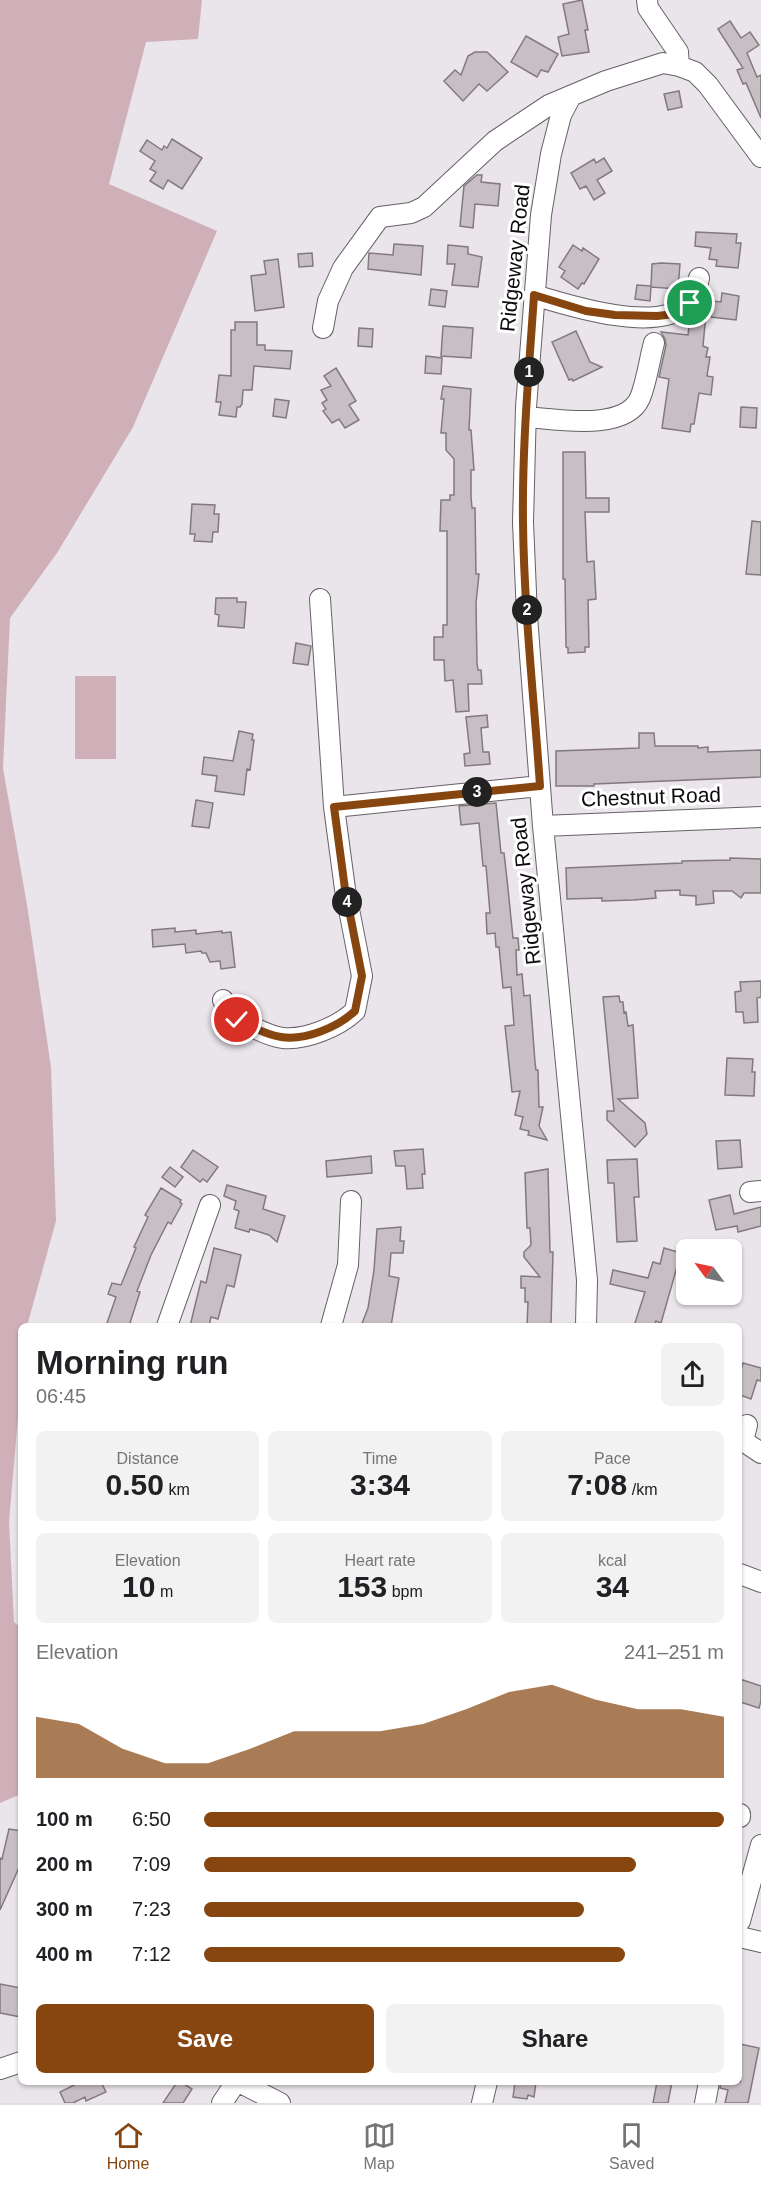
<!DOCTYPE html>
<meta charset="utf-8">
<style>
body{margin:0;font-family:Helvetica,sans-serif;background:#f2f2f2;color:#202124;height:100vh;display:flex;flex-direction:column;font-size:22px;white-space:nowrap}
*{box-sizing:border-box;margin:0}
p{font-size:20px;color:#757577}
.icon{flex:none;width:33px;height:33px;fill:none;stroke:currentColor;stroke-width:2;stroke-linecap:round;stroke-linejoin:round}
.map{position:relative;flex:1;overflow:hidden}
.side{position:absolute;left:18px;top:1323px;width:724px;height:762px;display:flex;flex-direction:column;background:#fff;border-radius:9px;box-shadow:0 2px 4px #0004}
.side>*{flex:none}
.needle{width:39px;rotate:303deg}
.tools{position:absolute;left:676px;top:1239px;display:grid;gap:12px}
.tools a{display:grid;place-items:center;width:66px;height:66px;border-radius:9px;background:#fff;box-shadow:0 2px 4px #0004;font-size:30px}
.pin{position:absolute;display:grid;place-items:center;width:51px;height:51px;color:#fff;margin:-26px;border:3px solid #fff;border-radius:50%;box-shadow:0 2px 6px #0007}
.km{position:absolute;width:30px;height:30px;margin:-15px;border-radius:50%;background:#222;color:#fff;font-size:16px;line-height:30px;text-align:center}
.round{display:grid;place-items:center;flex:none;width:63px;height:63px;border-radius:9px;background:#f2f2f2}
.summary{display:flex;align-items:center;justify-content:space-between;height:102px;padding:0 18px}
h1{font-size:33px;font-weight:700;line-height:45px}
.stats{display:grid;grid-template-columns:repeat(3,1fr);gap:9px;height:102px;padding:6px 18px}
.stats div{display:grid;align-content:center;border-radius:9px;background:#f2f2f2;text-align:center}
.stats b{font-size:30px;font-weight:700}
.stats small{font-size:16px;font-weight:400}
.stats p{font-size:16px}
.chart{height:168px;padding:12px 18px}
.chart p{display:flex;justify-content:space-between}
.chart svg{width:100%;height:108px;margin-top:6px;fill:#87460f;opacity:.7}
.button{display:flex;gap:12px;margin-top:auto;padding:12px 18px}
.button a{flex:1;height:69px;border-radius:9px;background:#87460f;color:#fff;font-size:24px;font-weight:700;line-height:69px;text-align:center}
.button a+a{background:#f2f2f2;color:#202124}
ul{padding:0 18px;list-style:none;font-size:20px}
li{display:grid;grid-template-columns:96px 72px 1fr;align-items:center;height:45px}
li i{height:15px;border-radius:8px;background:#87460f}
.tabs{display:flex;justify-content:space-around;align-items:center;height:84px;border-top:2px solid #e0e0e0;background:#fff;font-size:16px;color:#757577}
.tabs a{display:grid;justify-items:center;gap:3px}
.tabs .current{color:#87460f}
.map>svg:first-child{display:block}
.green{fill:#cfb0b9}
.building{fill:#c7bfc4;stroke:#827a7f;stroke-width:1.5}
.lines{fill:none;stroke-linecap:round;stroke-linejoin:round}
.minor-casing{stroke:#666167;stroke-width:22}
.minor{stroke:#fff;stroke-width:20}
.route-casing{stroke:#fff;stroke-width:12}
.route{stroke:#87460f;stroke-width:8}
.labels{text-anchor:middle;stroke-width:6;stroke-linejoin:round;paint-order:stroke}
.street-label{font-size:21px;fill:#0d0b0d;stroke:#fff}
</style>
<div class="map">
<svg width="761" height="2103" viewBox="0 0 761 2103">
<rect width="100%" height="100%" fill="#eae4eb"/>
<!-- green -->
<path class="green" d="M0,0H202L198,39L146,42L109,184L217,231L133,427L57,553L10,618L3,768L27,905L51,1067L56,1221L27,1326H21V1382L9,1522L14,1622L21,1628V1794L0,1803Z
M75,676H116V759H75Z"/>
<!-- building -->
<path class="building" d="M582,0L588,30H585L589,52L562,56L558,37L569,34L563,4Z
M730,21L741,38L750,32L759,45L747,53L757,77L761,75V118L746,83L743,84L737,70L743,68L718,29Z
M526,36L558,54L548,72L541,70L537,77L511,62Z
M475,52H487L508,72L487,91L479,84L463,101L444,81L455,70L461,75L468,56Z
M679,91L682,107L668,110L664,94Z
M172,139L202,158L182,189L168,180L163,189L150,181L156,172L150,169L155,161L140,151L147,140L162,150L164,146L167,148Z
M604,158L612,171L597,180L605,193L594,200L586,186L580,189L571,173L594,159L596,163Z
M477,175H482L481,182L500,184L498,206L475,204L473,228L460,226L464,186Z
M696,232L737,234L736,243H741L738,268L716,266L717,260L709,259L711,248L695,246Z
M394,244L423,246L421,275L368,269L369,253L393,255Z
M448,245L468,247V254L482,257L478,287L452,285L455,264H447Z
M573,245L582,251L583,248L599,259L584,284L582,283L578,289L561,277L565,271L559,267Z
M312,253L313,266L299,267L298,254Z
M278,259L284,307L255,311L251,276L266,274L264,261Z
M661,263L680,264L678,289L651,287L650,301L635,299L637,285L651,286L652,264Z
M431,289L447,291L445,307L429,305Z
M722,293L739,296L736,320L711,317L713,301L721,302Z
M696,313H706L703,346L708,348L706,357H710L707,376L713,377L711,395L699,393L694,424H691L690,432L662,428L669,379L659,377L666,345L665,339L661,332L688,335L690,317Z
M235,322H257V345H265V350L292,351L290,369L254,366L252,390H243L242,404L240,407H237L236,417L219,415L221,402H216L219,375L231,376V330H235Z
M443,326L473,328L471,358L441,356Z
M359,328L373,329L372,347L358,346Z
M576,331L590,362L602,367L573,381L572,379L569,380L552,342Z
M426,356L442,358L441,374L425,373Z
M336,368L356,401L349,405L359,420L345,428L339,419L332,423L323,411L326,409L322,403L327,400L321,390L331,386L324,376Z
M443,386L471,389L469,430H471L474,470H471V497L472,508H475L476,574H479L476,603L477,663L478,670H481L482,684H468L469,711L456,712L453,680L445,681L444,660H434V637H443V625H447V531H440L441,500H450V495H454V459L446,450V433H441L444,399H441Z
M275,399L289,401L286,418L273,416Z
M741,407L757,408L756,428L740,427Z
M563,452H585L586,498H609V512H585L587,562L594,561L596,599L588,600L589,647H585V652L568,653V648L566,647L565,579H563Z
M192,504L215,505L214,514H219L218,532H213L212,542L194,541L195,534H190Z
M752,521L761,522V575L746,574Z
M216,598H237V602H246L244,628L218,626L219,615L215,614Z
M296,643L311,646L308,665L293,663Z
M487,715L488,727L481,728L483,752H489L490,764L465,766L464,754L470,753L466,717Z
M239,731L253,734L252,740H254L250,770L247,769L244,795L215,791L217,776L202,774L204,757L233,761Z
M639,733H654L655,746H698V748L708,747V752L761,750V777L594,784V786H556V751L639,748Z
M196,800L213,803L209,828L192,826Z
M496,803L501,853H504L507,879L513,938H518L519,950H516L517,975L522,974L524,996L530,995L535,1062L536,1070H538L539,1107H543L539,1126L547,1140L528,1135L529,1131L520,1129L523,1117L515,1115L520,1091L512,1092L505,1026L514,1025L511,987L503,988L499,947H496L495,933L487,934L486,913H490L486,866H483L479,823L461,825L459,806Z
M730,858L761,859V893H744L741,898L732,891H713L714,903L696,905V896L680,895V890L655,891L656,898L634,900L602,901V898L567,899L566,868L682,863V861L730,860Z
M175,928V932L196,930V934L222,931V933L231,932L235,967L221,969L220,961L210,962L206,953H202L201,951L186,953L185,944L153,947L152,930Z
M761,981V997L757,998L758,1022L744,1023L743,1012H736L735,992L741,991L740,982Z
M619,996L620,1002H623L624,1013L626,1012L628,1026L633,1025L638,1098L618,1099L645,1123L647,1134L635,1147L607,1120V1111H614L603,997Z
M727,1058L753,1059L752,1072H755L754,1096L725,1095Z
M740,1140L742,1167L718,1169L716,1141Z
M423,1149L425,1174H422L423,1188L407,1189L405,1166H396L394,1151Z
M193,1150L218,1167L207,1182L203,1179L200,1182L181,1167Z
M371,1156L372,1173L327,1177L326,1161Z
M637,1159L639,1197H634L637,1241L617,1242L614,1183H608L607,1160Z
M170,1167L183,1177L175,1187L162,1177Z
M548,1169L550,1252H553L551,1325L527,1326L528,1302H525V1288H521V1276L540,1277L524,1257V1252L531,1245L530,1228H527L525,1173Z
M227,1185L266,1196L263,1209L285,1216L277,1242L269,1235L250,1229L249,1232L235,1228L239,1211L234,1209L236,1201L224,1196Z
M161,1188L181,1200L180,1202L182,1204L171,1224L168,1222L151,1255L137,1291L140,1292L129,1326H106L116,1297L108,1294L112,1283L121,1285L136,1248L134,1247L148,1217L145,1215Z
M730,1195L734,1214L761,1207V1226L738,1232L737,1226L716,1230L709,1200Z
M401,1227L400,1241H404L403,1253H391L389,1276L399,1278L391,1326H361L368,1308L374,1270L377,1229Z
M214,1248L241,1255L234,1287L227,1285L218,1319L211,1317L209,1326H190L201,1281L206,1283Z
M664,1248L681,1253L661,1323L656,1321L654,1326H634L645,1292L610,1284L613,1270L648,1278L653,1262L660,1264Z
M743,1363L761,1368V1381L757,1380L751,1399L740,1395V1373Z
M740,1679L761,1686V1701L759,1708L740,1702Z
M9,1829L21,1831V1863L0,1910V1858L2,1859Z
M0,1984L21,1988V2017L0,2013Z
M740,2044L759,2048L748,2103H725L728,2090L720,2088L721,2082H740Z
M80,2082H101L106,2092L86,2101L85,2097L73,2103H65L60,2092Z
M177,2082H181L192,2089L183,2103H163Z
M515,2082H536L534,2097L528,2095L527,2099L513,2097Z
M657,2082H672L668,2103H653Z"/>
<g class="lines">
<defs>
<path id="minor" d="M647,0L648,8L678,52L679,66
M571,96L561,115L551,154L541,215L526,407L523,522L527,616L543,826L587,1280L586,1326
M534,295C570,306 658,334 688,304C695,298 697,287 699,278
M323,328L328,301L343,268L380,217L411,213L424,207L495,141L549,105L606,81L663,63L679,66L695,72L708,85L761,157
M526,417C556,419 625,432 640,398C647,381 649,361 654,343
M320,599L334,807L540,786
M543,826L761,817
M223,1000C229,1017 236,1019 252,1027C261,1031 272,1037 283,1038C306,1040 338,1027 355,1011L362,976L345,889L334,807
M750,1192L761,1191
M167,1326L210,1205
M331,1326L348,1265L351,1201
M747,1425L743,1441L761,1453
M740,1574L761,1582
M740,1814V1817
M740,1921L761,1845
M740,1937L761,1942
M0,2069L21,2062
M239,2082L280,2103
M222,2103L236,2082
M482,2103L487,2082
M705,2103L709,2082"/>
</defs>
<!-- minor casing -->
<use href="#minor" class="minor-casing"/>
<!-- minor -->
<use href="#minor" class="minor"/>
</g>
<g class="lines">
<defs>
<path id="route" d="M237,1020C251,1026 265,1035 281,1037C305,1041 338,1027 355,1011L362,976L345,889L334,807L540,786C534,698 524,610 523,522C522,446 529,370 534,295L586,311L615,315L657,316L675,314L690,303"/>
</defs>
<!-- route casing -->
<use href="#route" class="route-casing"/>
<!-- route -->
<use href="#route" class="route"/>
</g>
<g class="labels">
<!-- street labels -->
<g class="street-label">
<text transform="translate(515 258) rotate(-84)" y="7">Ridgeway Road</text>
<text transform="translate(651 797) rotate(-2)" y="7">Chestnut Road</text>
<text transform="translate(526 891) rotate(-96)" y="7">Ridgeway Road</text>
</g>
</g>
</svg>
<div class="tools">
<a><svg class="needle" viewBox="-14 -14 28 28"><path d="M0-13l5 13h-10z" fill="#e53935"/><path d="M0 13l5-13h-10z" fill="#757577"/></svg></a>
</div>
<div class="pin" style="left:690px;top:303px;background:#1e9e55"><svg class="icon" aria-label="arrive" viewBox="0 0 24 24"><path d="M6 21V4h12l-3 4 3 4H6"/></svg></div>
<div class="pin" style="left:237px;top:1020px;background:#d93025"><svg class="icon" aria-label="check" viewBox="0 0 24 24"><path d="M5 12l5 5 9-10"/></svg></div>
<b class="km" style="left:529px;top:372px">1</b>
<b class="km" style="left:527px;top:610px">2</b>
<b class="km" style="left:477px;top:792px">3</b>
<b class="km" style="left:347px;top:902px">4</b>
<section class="side">
<div class="summary"><div><h1>Morning run</h1><p>06:45</p></div><a class="round"><svg class="icon" aria-label="share" viewBox="0 0 24 24"><path d="M12 15V3M7 8l5-5 5 5M5 13v7h14v-7"/></svg></a></div>
<div class="stats">
<div><p>Distance</p><b>0.50<small> km</small></b></div>
<div><p>Time</p><b>3:34</b></div>
<div><p>Pace</p><b>7:08<small> /km</small></b></div>
</div>
<div class="stats">
<div><p>Elevation</p><b>10<small> m</small></b></div>
<div><p>Heart rate</p><b>153<small> bpm</small></b></div>
<div><p>kcal</p><b>34</b></div>
</div>
<div class="chart"><p><span>Elevation</span>241–251 m</p>
<svg viewBox="0 0 160 44" preserveAspectRatio="none"><path d="M0 44V19L10 22L20 32L30 38L40 38L50 32L60 25L70 25L80 25L90 22L100 16L110 9L120 6L130 12L140 16L150 16L160 19V44z"/></svg>
</div>
<ul>
<li><b>100 m</b>6:50<i style="width:100%"></i></li>
<li><b>200 m</b>7:09<i style="width:83%"></i></li>
<li><b>300 m</b>7:23<i style="width:73%"></i></li>
<li><b>400 m</b>7:12<i style="width:81%"></i></li>
</ul>
<div class="button"><a>Save</a><a>Share</a></div>
</section>
</div>
<nav class="tabs">
<a class="current"><svg class="icon" aria-label="home" viewBox="0 0 24 24"><path d="M3 11l9-7 9 7M6 9v11h12V9"/></svg>Home</a>
<a><svg class="icon" aria-label="map" viewBox="0 0 24 24"><path d="M3 6l6-2 6 2 6-2v14l-6 2-6-2-6 2zM9 4v14M15 6v14"/></svg>Map</a>
<a><svg class="icon" aria-label="saved" viewBox="0 0 24 24"><path d="M7 4h10v16l-5-4-5 4z"/></svg>Saved</a>
</nav>
